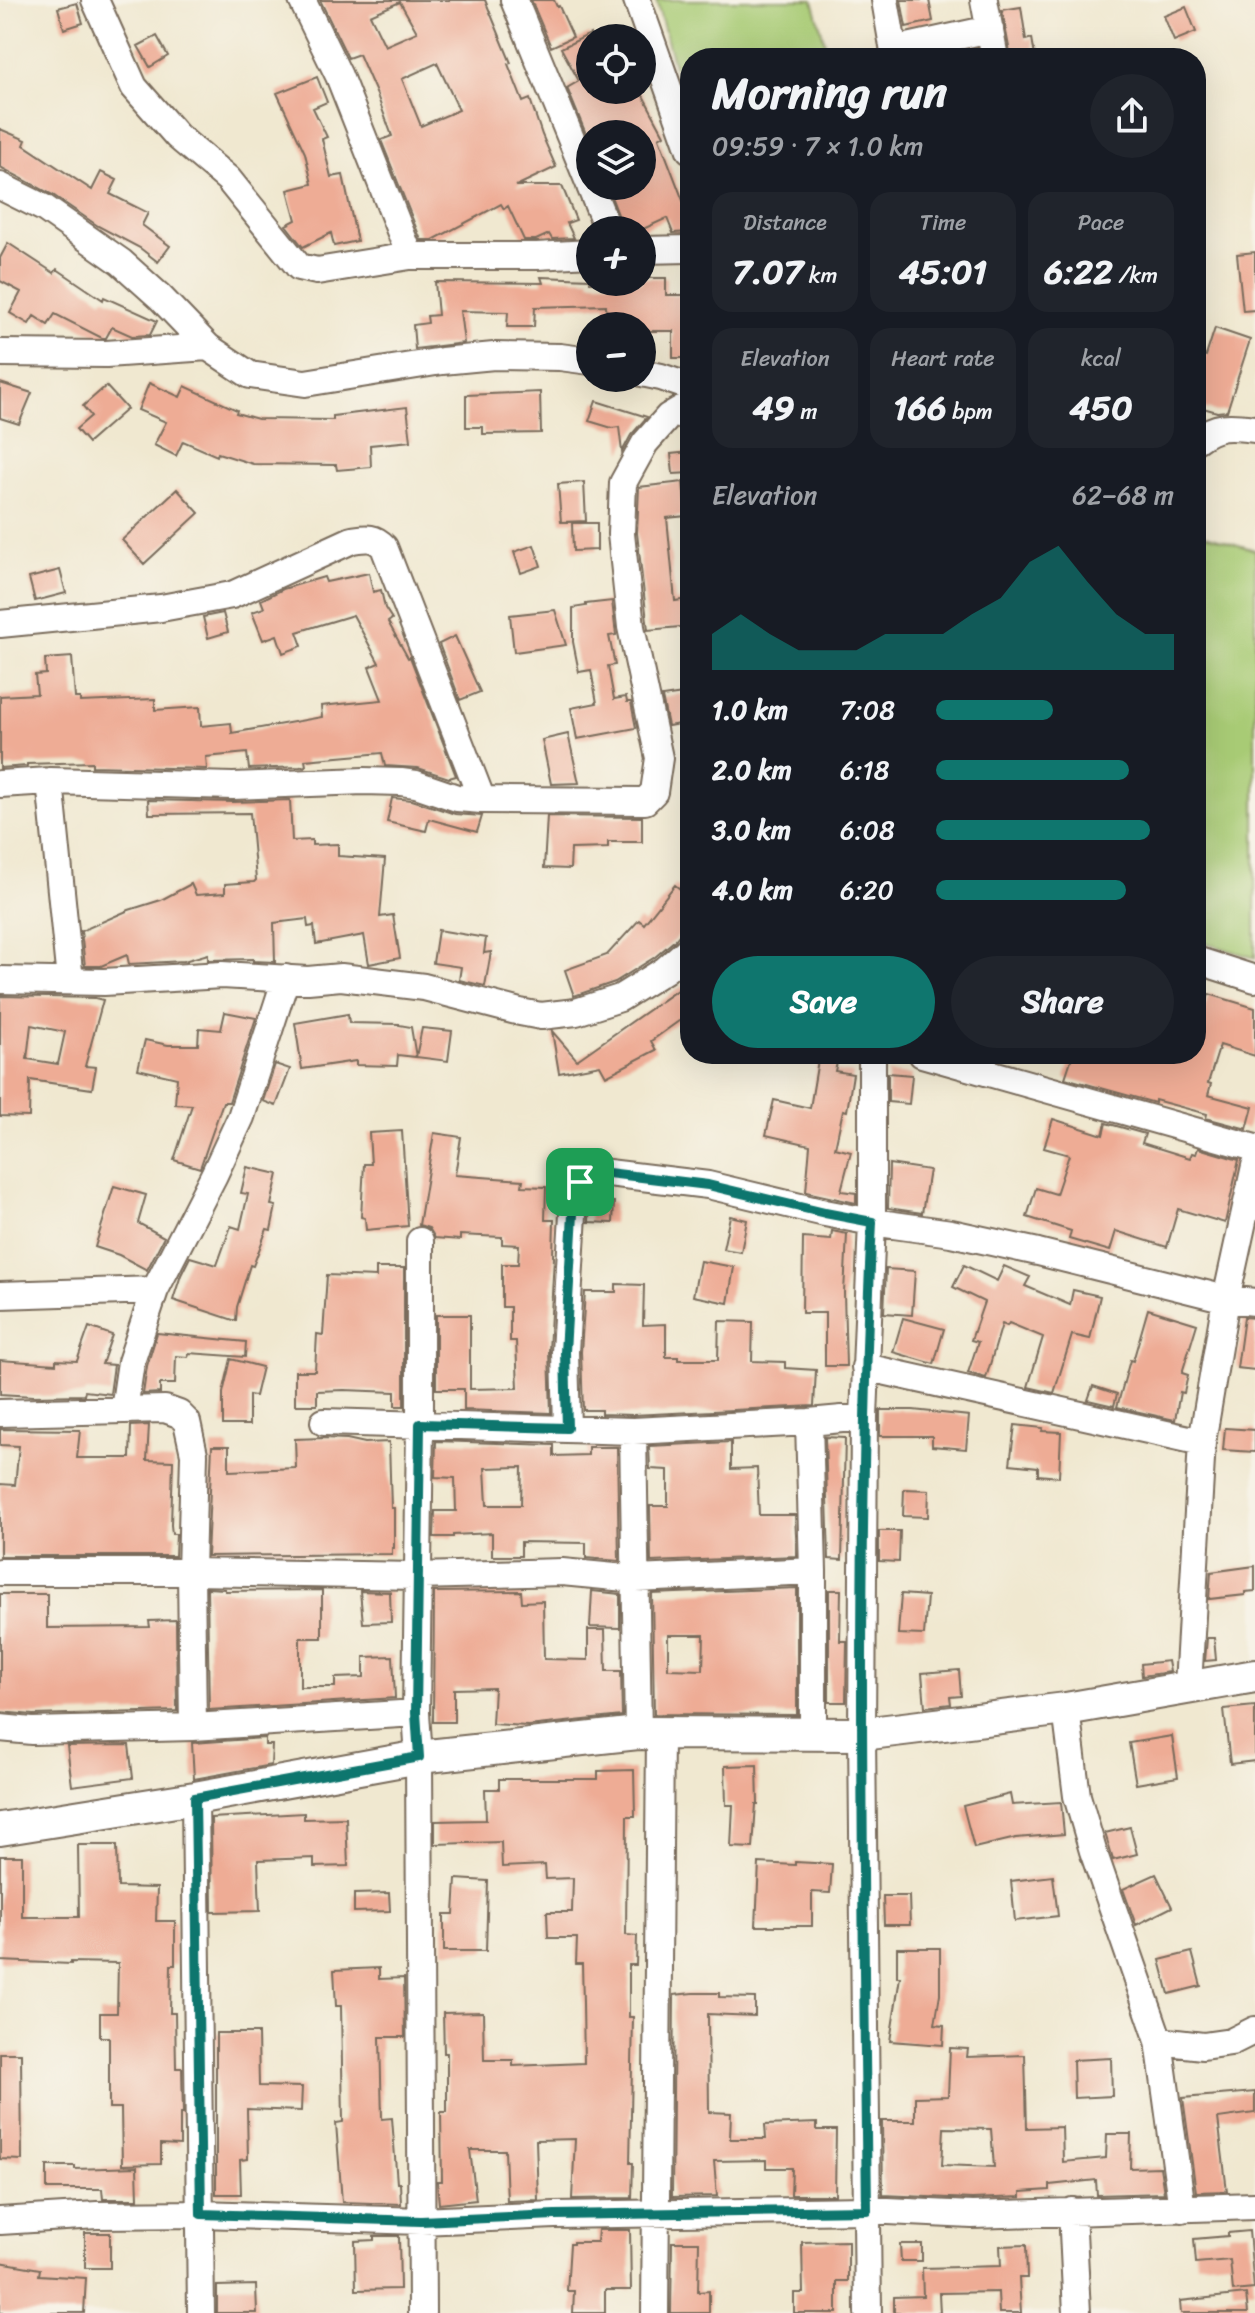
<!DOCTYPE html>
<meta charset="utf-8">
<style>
body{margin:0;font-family:Sriracha,sans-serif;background:#20242c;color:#f1f3f6;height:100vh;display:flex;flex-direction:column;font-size:30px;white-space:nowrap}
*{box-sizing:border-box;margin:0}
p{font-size:26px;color:#9ea1a6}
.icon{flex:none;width:44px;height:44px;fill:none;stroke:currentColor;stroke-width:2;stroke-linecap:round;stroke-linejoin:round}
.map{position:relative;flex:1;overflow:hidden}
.details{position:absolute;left:680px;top:48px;width:526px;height:1016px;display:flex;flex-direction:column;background:#171b24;border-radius:32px;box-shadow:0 8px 32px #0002}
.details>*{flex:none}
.fabs{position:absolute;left:576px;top:24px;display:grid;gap:16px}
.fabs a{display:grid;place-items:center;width:80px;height:80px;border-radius:50%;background:#171b24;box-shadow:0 8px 32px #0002;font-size:40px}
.pin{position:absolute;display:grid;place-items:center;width:68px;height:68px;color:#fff;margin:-34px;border-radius:16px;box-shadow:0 4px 12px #0006}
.round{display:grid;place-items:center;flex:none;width:84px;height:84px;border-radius:42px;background:#20242c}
.summary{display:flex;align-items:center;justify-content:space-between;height:136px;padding:0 32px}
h1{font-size:44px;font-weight:800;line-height:60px}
.figures{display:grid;grid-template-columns:repeat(3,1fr);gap:12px;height:136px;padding:8px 32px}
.figures div{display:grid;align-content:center;border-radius:20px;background:#20242c;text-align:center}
.figures b{font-size:34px;font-weight:800}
.figures small{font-size:22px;font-weight:400}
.figures p{font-size:22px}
.chart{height:224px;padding:16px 32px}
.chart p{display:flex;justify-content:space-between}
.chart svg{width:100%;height:144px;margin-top:8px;fill:#0f766e;opacity:.7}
.button{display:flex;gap:16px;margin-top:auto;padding:16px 32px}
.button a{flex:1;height:92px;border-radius:48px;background:#0f766e;color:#fff;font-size:32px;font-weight:800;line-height:92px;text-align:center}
.button a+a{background:#20242c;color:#f1f3f6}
ul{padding:0 32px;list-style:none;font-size:26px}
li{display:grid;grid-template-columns:128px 96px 1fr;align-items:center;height:60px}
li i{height:20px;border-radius:10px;background:#0f766e}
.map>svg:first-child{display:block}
.green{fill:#a8cb74;stroke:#727a49;stroke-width:2}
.building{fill:#eeac95;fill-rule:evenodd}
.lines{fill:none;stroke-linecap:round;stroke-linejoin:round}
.minor-casing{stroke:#7a6c5c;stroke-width:30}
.tertiary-casing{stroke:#7a6c5c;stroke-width:36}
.minor{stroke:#fff;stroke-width:26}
.tertiary{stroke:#fff;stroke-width:32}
.route-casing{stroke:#fff;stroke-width:16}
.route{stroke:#0f766e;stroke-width:10}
</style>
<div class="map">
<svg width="1255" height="2313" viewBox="0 0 1255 2313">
<rect width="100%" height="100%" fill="#f7f3e8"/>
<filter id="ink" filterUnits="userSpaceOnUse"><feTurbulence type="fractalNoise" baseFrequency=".0125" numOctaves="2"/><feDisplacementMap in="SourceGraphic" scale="16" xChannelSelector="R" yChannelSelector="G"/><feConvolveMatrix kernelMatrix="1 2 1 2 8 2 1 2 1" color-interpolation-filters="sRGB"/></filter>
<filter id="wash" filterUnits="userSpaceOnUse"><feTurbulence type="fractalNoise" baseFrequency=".006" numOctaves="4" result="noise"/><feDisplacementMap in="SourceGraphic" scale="32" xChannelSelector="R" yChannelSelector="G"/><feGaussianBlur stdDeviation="1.8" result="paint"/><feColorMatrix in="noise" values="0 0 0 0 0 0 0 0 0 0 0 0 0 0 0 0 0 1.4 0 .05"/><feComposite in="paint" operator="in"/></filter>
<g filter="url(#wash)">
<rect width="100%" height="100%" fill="#f0e8d0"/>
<!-- green -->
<path class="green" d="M656,0H813L829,58H690V123Z
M1196,532L1255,550V958L1196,940Z"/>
<g id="blocks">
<!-- building -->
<path class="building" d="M320,0H485L511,63L508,64L523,102L530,99L542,135L556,167L516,186H562L576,220L567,223L574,238L552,239L549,234L536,240H524L508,206L504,209L501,204L433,240H421L381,140L392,136L377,95L359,54L348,58ZM400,2L417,32L385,46L370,15ZM437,63L459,110L421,126L402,79Z
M531,0H554L557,7L559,6L573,37L551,47Z
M901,0H929L933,21L906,27Z
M77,3L83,23L64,29L58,8Z
M1021,7L1026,40L1032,38L1035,56L1031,58H1011L1002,10Z
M1186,7L1196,32L1174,41L1164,16Z
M590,34V90H640L664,135L659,138L690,219V232L673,233L667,218L641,230H624L607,186H642V134H586L567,88L579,81L561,48Z
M157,36L168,56L150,67L138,46Z
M317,77L327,102L313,108L327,137L322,139L331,177L343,175L357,241L334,246L331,233L303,247L286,225L296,220L288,190L312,184L305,153L277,93Z
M0,129L26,140L24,145L92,190L101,172L117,180L110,194L148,213L142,225L170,246L158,262L140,248L98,226L53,195L0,167Z
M8,243L54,273L57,269L103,300L104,297L157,321L150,335L132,336L112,327L106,338H102L55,314L48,325L34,316L29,324L10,313L21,292L0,281V258Z
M1255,252V310L1243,311L1237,254Z
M541,277L590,279V282H642V278H666V295H690V358H673V331H642V326H607L606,305L535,307L534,327H507L508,312L460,311L464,343L415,349L413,325L428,323L427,316L438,315L435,282L543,283Z
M1215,328L1250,340L1227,411L1217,412L1196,406V353L1206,356Z
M0,383L32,393L19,424L0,418Z
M149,383L180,397L185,386L237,410L236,413L258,419L333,420V416L407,407L411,441L370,445L371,467L337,470L336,465L253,464L218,453L217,456L183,441L176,456L154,445L166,422L138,410Z
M106,386L127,409L88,443L76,429L91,416L83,406Z
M540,392L541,433L483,434V427H466V395Z
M596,401L647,417L631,435L622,452L619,427L612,428L589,421Z
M690,452V473L673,474L671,454Z
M584,482L586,521L561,522L558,484Z
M683,482L686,516L667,518L675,601L688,599L690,626L648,630L637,533L639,487Z
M177,489L199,513L144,564L122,540Z
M572,523H597V550L573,551Z
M534,545L541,566L521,573L514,552Z
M60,570L66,593L35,601L29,578Z
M369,573L373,592L381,590L385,608L392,619L388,622L408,658L410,657L456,776L449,778L418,768L385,766L382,753L305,760L306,766L300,767L249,769L247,753L206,757L207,769L92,766V762L27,764V766L0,768V696L37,694L35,675L46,674L45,659L72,657L75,698H80V702L155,699V710L200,707L201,726L231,723L232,733L322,717L321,706L382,700L369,667L379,663L353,615L297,632L302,646L283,653L277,635L263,640L252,612L264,608L261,600L283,589L324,577L326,582Z
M612,601L616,635L609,636L615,665L608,666L614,699L626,697L627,702H631L636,728L577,739L571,708L597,703L591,670L579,672L573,642V608L586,606V604Z
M555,610L566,645L514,652L510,615Z
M223,613L228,632L208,638L203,617Z
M455,636L480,692L460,700L439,644Z
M690,693V722L668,726L662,697Z
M568,734L579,783L551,784L542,740Z
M392,798L412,800L455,814L482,816L477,832L429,819L426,831L387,822Z
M148,800L233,802L290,800L292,841L312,840V845L338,844V856L385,859L380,917L393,915L400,958L369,964L364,935L316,944L314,926L308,927L307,919L274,923L275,962L253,961V959L208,960V954L184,961L129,964L127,955L101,966H85L81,931L129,910L161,900L191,884L196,895L225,893V884L254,882L256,880L250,813L149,814Z
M547,816L642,817V842H608V848L571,849L570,869L544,868Z
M675,885L690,897V921L675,940L655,957L615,982L574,996L565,970L607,955L639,920L644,924Z
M438,930L486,938L484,953L491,952L485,986L459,980L461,967L433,963Z
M690,981V1013L651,1041L656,1050L606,1076L600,1065L559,1073L552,1031L577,1060Z
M1209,994L1255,1008V1056L1220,1045L1208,1083L1211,1084L1208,1095L1253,1107L1247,1129L1206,1118L1207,1114L1155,1100V1103L1065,1078L1073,1054H1196V1036Z
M0,996L95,998L103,1000L85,1066L96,1067L92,1089L30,1080L29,1117L0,1116ZM31,1025L65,1032L58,1064L27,1059Z
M225,1012L256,1018L229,1102H223L200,1168L174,1160L192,1105L175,1104L177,1078L138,1069L145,1040L168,1045H198L199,1028L221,1030Z
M348,1014L349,1023L399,1024V1025L411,1027L416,1057L398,1055L397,1066L356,1065V1061L302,1069L295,1023Z
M422,1028L452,1031L448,1061L416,1057Z
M819,1054H839L835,1071L853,1074L847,1111L843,1110L835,1148L851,1152L841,1191L856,1193V1203L806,1192L810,1145L766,1135L774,1100L810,1108Z
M275,1064L290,1069L276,1106L263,1101Z
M888,1073L912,1075L909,1104L888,1102Z
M1053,1119L1103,1135L1106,1123L1145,1134L1142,1143L1190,1158L1192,1153L1196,1154L1198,1148L1239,1160L1225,1223L1178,1209L1167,1247L1116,1231L1110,1251L1069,1239L1071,1231L1027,1217L1036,1188L1056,1194L1069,1155L1044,1148Z
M402,1131L408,1226L366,1230L365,1218L361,1217L364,1164H371L369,1133Z
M434,1133L461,1137L455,1175L523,1180L522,1186L546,1187L545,1220H554L553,1256L554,1257L549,1351L551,1413L464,1410V1389H436V1315H470V1389L518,1388L516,1341H510V1307H502V1264H518L519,1245L502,1244V1237L460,1235V1240L435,1238L429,1228L419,1225Z
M889,1164L929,1170L922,1213L888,1208Z
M247,1167L278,1174L271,1205L276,1206L271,1230L267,1229L253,1266L250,1265L237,1307L236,1321L173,1300L181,1275L190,1257L217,1265L231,1226L240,1229L248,1194L241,1193Z
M114,1186L146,1195L138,1223L164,1237L147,1270L119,1255L95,1247Z
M590,1201L614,1202L613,1223L589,1222Z
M730,1216L747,1220L741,1252L723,1249Z
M832,1231L847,1234L844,1293L846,1366H825V1313H802L803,1238L831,1240Z
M700,1261L734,1267L728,1303L693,1296Z
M964,1265L997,1281L1004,1266L1030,1277L1025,1286L1070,1305L1073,1290L1100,1296L1090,1339L1072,1335L1054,1393L1028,1387L1043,1337L1009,1323L1007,1326L1002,1324L986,1378L968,1373L978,1342L971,1340L984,1302L953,1287Z
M376,1268H404V1406H395V1392L344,1390L317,1391V1405H295V1371H315L317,1334L323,1335L327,1275L376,1277Z
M886,1269L915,1271L912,1315L884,1313Z
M616,1284L644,1285L643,1325L666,1324V1357H678V1360H718L719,1321L753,1322L752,1361L785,1362V1368L816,1370L814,1406L633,1415L601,1414V1410H583L581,1352L585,1292H616Z
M1148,1309L1197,1324L1182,1373L1188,1375L1184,1393L1180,1392L1175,1420L1117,1407L1130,1360L1133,1361Z
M1244,1317L1255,1318V1370L1237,1368Z
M903,1318L944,1329L934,1364L893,1352Z
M89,1327L112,1335L102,1364L114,1365L110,1394L85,1391L84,1395L33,1396L0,1394V1360L56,1364V1360L77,1361Z
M157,1333L246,1342L245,1357L189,1353L188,1357L176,1356L175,1384H160V1393L143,1394L147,1366Z
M231,1359L262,1367L255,1396L249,1395V1425H223V1393Z
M1093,1386L1117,1394L1114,1406L1088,1400Z
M880,1410H913L969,1416L966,1449L932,1446V1436H880Z
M149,1425L147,1460L173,1461L171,1525L172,1534H176L175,1556H0V1484L15,1485L19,1446L0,1445V1429L80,1430L77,1458H130L131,1426Z
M1015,1425L1043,1428L1042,1431L1061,1432L1059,1477L1038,1475V1467L1010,1464Z
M1225,1428L1255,1430V1452L1223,1450Z
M825,1437L845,1438L842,1560L829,1559Z
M323,1438L347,1439L365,1443L389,1442L391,1508H394V1548H392V1554L207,1556L212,1446H229V1471L296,1468L295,1439Z
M436,1441L554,1445V1456L588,1455V1447H617L619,1561L586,1558V1543L521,1542V1556H492V1533L453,1535V1537H434L435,1511H456L455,1478L435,1477ZM522,1467L521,1505H487L485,1468Z
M731,1442V1469L757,1468L759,1515H795L797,1556L651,1562L650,1506H668V1470L650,1469L649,1446Z
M904,1489L929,1490L928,1517L903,1516Z
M879,1531H900L899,1562L879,1561Z
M1255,1566V1591L1245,1592V1595L1209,1599L1211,1572Z
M207,1588L225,1589V1591L322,1590V1638H300V1687H335V1678L364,1677V1657L393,1656L395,1698L209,1710Z
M797,1588V1715L654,1714L652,1594ZM668,1635H704L703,1670L668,1669Z
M829,1590H841L840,1641H847L846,1702H829Z
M360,1591L390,1592L391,1622L363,1623Z
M521,1591L522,1602L543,1601L544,1659L588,1660V1630H605L606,1671H621L622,1716L528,1726L492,1724L494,1688L454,1689V1722H433L434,1592Z
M592,1591L620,1594V1628L590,1627Z
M0,1594H47V1628L150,1627L149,1621L176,1620L177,1711L33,1715L0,1712Z
M901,1594L927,1596L924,1635L898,1634Z
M1207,1638H1214L1216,1660L1205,1661Z
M1168,1661L1170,1672L1142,1676L1141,1664Z
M959,1670L961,1696L950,1697L951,1704L925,1707L922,1673Z
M1255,1706V1761L1230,1764L1224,1709Z
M1172,1736L1178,1777L1136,1784L1129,1743Z
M265,1738V1745H272L271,1765L194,1779L192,1743Z
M129,1745L133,1778L72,1786L67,1746Z
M757,1765L758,1804H756L753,1848L731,1847L733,1805H726L725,1766Z
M634,1770L635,1816H627L626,1935L637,1936L636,1965H629V2017H633L630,2163H633L632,2198L572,2199L575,2139L536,2140L538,2200L507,2201L505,2150H470L476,2200L439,2204L437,2181H442L441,2112H447V2053H444L443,2013L483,2012L484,2060H513V2066L584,2063L583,2003L582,1964H576L577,1938H548L547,1912H572L573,1878L546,1879L545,1865L502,1867L501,1842L435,1844V1821L486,1820L485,1789H499V1779H598V1771Z
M1010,1794L1012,1805L1061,1802L1064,1834L1016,1838L974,1848L963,1806Z
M304,1813V1819L346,1818L348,1866L314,1867V1858L258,1860L260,1911L212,1912L211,1818Z
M1130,1827L1137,1854L1113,1860L1105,1833Z
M78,1845H117L118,1887L157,1888L156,1921H175V1965H171L170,2013H175L176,2068H182L183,2114H180V2145L161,2144V2164L122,2165L121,2108H109V2037H100V2013H117L118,1963L71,1962V1964L0,1961V1856H22V1917H79Z
M795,1862L832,1864L830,1893L812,1892V1926H756L759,1863L795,1865Z
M1156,1874L1172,1907L1136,1925L1123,1889Z
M1053,1876L1058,1916L1015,1921L1011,1881Z
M456,1879L488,1881L486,1951H444V1914H454Z
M389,1893L390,1911L354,1912V1894Z
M883,1896H909L910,1925H884Z
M897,1948H940V1994L935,2024L944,2025L943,2045L890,2041L900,1977H897Z
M1192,1952L1201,1986L1169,1994L1160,1960Z
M379,1968V1979L404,1978L405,2037H380L382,2119L392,2118L397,2183H400L401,2204L342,2202L336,2123L343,2122L341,2006H336L334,1970Z
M693,1993H719V1997L755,1998V2016L708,2014L709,2112L731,2113L730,2139H766L765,2125L817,2123V2130H836L835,2195H791L792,2168H766V2160L714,2161L717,2196L672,2197L674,1995Z
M216,2033H258L259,2086L302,2087L301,2111L247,2109L248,2159L240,2160L241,2194H216Z
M950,2048L968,2049L967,2057L1025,2055L1027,2128L1062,2127L1063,2162L1106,2158L1107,2134H1131L1130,2168L1160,2167L1164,2193L1097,2195L1096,2180L1050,2185V2190L1021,2192V2197L972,2199L883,2195L882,2121H915V2097L948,2096ZM944,2128L991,2129L994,2167L942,2165Z
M0,2053H21L22,2160L0,2159Z
M1111,2058L1112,2096L1074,2098L1073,2060Z
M1255,2092V2113L1218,2118L1227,2191L1196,2192L1183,2098Z
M47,2166H75V2169L137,2167L138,2199H103L102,2189H47Z
M598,2230H630L631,2290H605V2313H573L574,2291H567L570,2244H573V2242H597Z
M1249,2231L1254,2289L1233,2291L1230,2260L1196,2263L1194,2239L1228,2236V2233Z
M85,2233H110V2268H85Z
M374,2236H399L400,2289L356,2290L355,2241L374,2240Z
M848,2241V2281H837V2313H794V2293H803L802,2242Z
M672,2242H699L698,2292L709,2291V2313H671Z
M900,2244H922V2261H901Z
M1026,2245L1027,2278H1019L1021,2313H999L998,2292L939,2293L940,2313H894V2297L923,2296L922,2268L1001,2266L1000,2246Z
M0,2262L40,2269L39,2275L86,2278L84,2313H0Z
M256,2285L257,2313H217V2286Z
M1246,2294L1248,2313H1181L1180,2301Z"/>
</g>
</g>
<g filter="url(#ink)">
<use href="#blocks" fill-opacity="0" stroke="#7a6c5c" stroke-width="2"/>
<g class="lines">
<defs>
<path id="minor" d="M95,0L134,87L177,136L228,179L299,267L317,271L410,256H537L590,253
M302,0L339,76L410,256
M514,0L590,185
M637,0L690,150
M885,0L895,58
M984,0L995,58
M894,50L990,29
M0,186L44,208L121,262L160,297L208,347L250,375L305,383L442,361L494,356L560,357L590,361
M590,186L608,230
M642,250L690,249
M0,353L106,354L208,347
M642,373L661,377L690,387
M1196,440C1217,424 1230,426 1255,429
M0,624L161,608L232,595L352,540C366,538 374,536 384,547L482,800
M50,781L70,981
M0,784L50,781L233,786L364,781L401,782L416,784L457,798L482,800L645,801L654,792L659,758L631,627L621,534L623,483L645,443L668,417L690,404
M1196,960L1255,979
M0,980L104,982L222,975L308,980L341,977L424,987L520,1012L541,1016L576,1012L620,998L665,970L690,948
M922,1054L1255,1148
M420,1241V1424L416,1713L419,1757L422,2313
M0,1295L155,1290
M865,1367L1202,1442
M124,1410L131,1362L155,1290L214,1175L241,1117L286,978
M0,1413L165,1409L179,1414L187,1422L194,1454L191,1572L193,1727
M324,1422L633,1431L809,1422L864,1417
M809,1422L813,1571V1735
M567,1428L565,1352L574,1197C580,1181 584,1176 600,1172L708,1185L825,1213L872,1222L951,1233L1038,1252L1226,1299L1255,1302
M633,1431L638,1733
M0,1572H191L418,1576L562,1572L636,1579L813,1571
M1188,1686L1202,1442L1226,1299L1255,1166
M1066,1709L1077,1796L1093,1851L1159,2041L1182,2209
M0,1728L32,1731L193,1727L416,1713
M195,1798L201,2313
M1159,2041L1203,2046L1231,2042L1255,2030
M1072,2211L1077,2313
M0,2221L97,2215L201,2214L421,2221L555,2215L867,2210L972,2215L1255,2206
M655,2313L660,1734
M868,2313L862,1734L864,1417L872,1222V1054"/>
<path id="tertiary" d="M0,1829L195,1798L419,1757L638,1733L862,1734L1066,1709L1255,1676"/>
</defs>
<!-- minor casing -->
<use href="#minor" class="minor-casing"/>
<!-- tertiary casing -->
<use href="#tertiary" class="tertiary-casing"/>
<!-- minor -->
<use href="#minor" class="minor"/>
<!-- tertiary -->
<use href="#tertiary" class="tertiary"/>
</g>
</g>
<g class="lines" filter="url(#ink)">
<defs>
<path id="route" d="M600,1172L708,1185L825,1213L872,1222C856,1551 863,1881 867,2210L555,2215L421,2221L201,2214L195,1798L419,1757L416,1713L420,1424L567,1428L565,1352L574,1197C580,1181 584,1176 600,1172Z"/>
</defs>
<!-- route casing -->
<use href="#route" class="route-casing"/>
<!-- route -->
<use href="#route" class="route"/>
</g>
</svg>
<div class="fabs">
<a><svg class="icon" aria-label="locate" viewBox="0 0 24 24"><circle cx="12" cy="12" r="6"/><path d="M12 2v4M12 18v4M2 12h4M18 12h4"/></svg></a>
<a><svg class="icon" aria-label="layers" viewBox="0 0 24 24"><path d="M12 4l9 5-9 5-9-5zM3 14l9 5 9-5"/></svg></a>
<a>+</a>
<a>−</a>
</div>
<div class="pin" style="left:580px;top:1182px;background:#1e9e55"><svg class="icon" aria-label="arrive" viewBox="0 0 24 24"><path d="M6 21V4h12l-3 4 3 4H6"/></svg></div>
<section class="details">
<div class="summary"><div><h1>Morning run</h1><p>09:59 · 7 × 1.0 km</p></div><a class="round"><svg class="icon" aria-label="share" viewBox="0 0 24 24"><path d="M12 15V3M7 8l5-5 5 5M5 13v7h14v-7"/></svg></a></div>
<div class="figures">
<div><p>Distance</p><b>7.07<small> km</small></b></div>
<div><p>Time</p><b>45:01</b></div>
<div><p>Pace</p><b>6:22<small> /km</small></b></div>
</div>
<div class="figures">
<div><p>Elevation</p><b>49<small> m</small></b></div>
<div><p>Heart rate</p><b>166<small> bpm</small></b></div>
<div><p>kcal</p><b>450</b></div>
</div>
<div class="chart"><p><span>Elevation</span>62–68 m</p>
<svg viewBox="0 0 160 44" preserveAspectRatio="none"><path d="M0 44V33L10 27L20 33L30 38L40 38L50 38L60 33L70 33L80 33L90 27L100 22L110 11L120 6L130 17L140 27L150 33L160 33V44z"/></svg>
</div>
<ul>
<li><b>1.0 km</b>7:08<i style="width:49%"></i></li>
<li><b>2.0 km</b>6:18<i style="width:81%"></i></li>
<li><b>3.0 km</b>6:08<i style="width:90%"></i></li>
<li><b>4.0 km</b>6:20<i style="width:80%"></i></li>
</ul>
<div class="button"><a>Save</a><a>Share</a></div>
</section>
</div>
